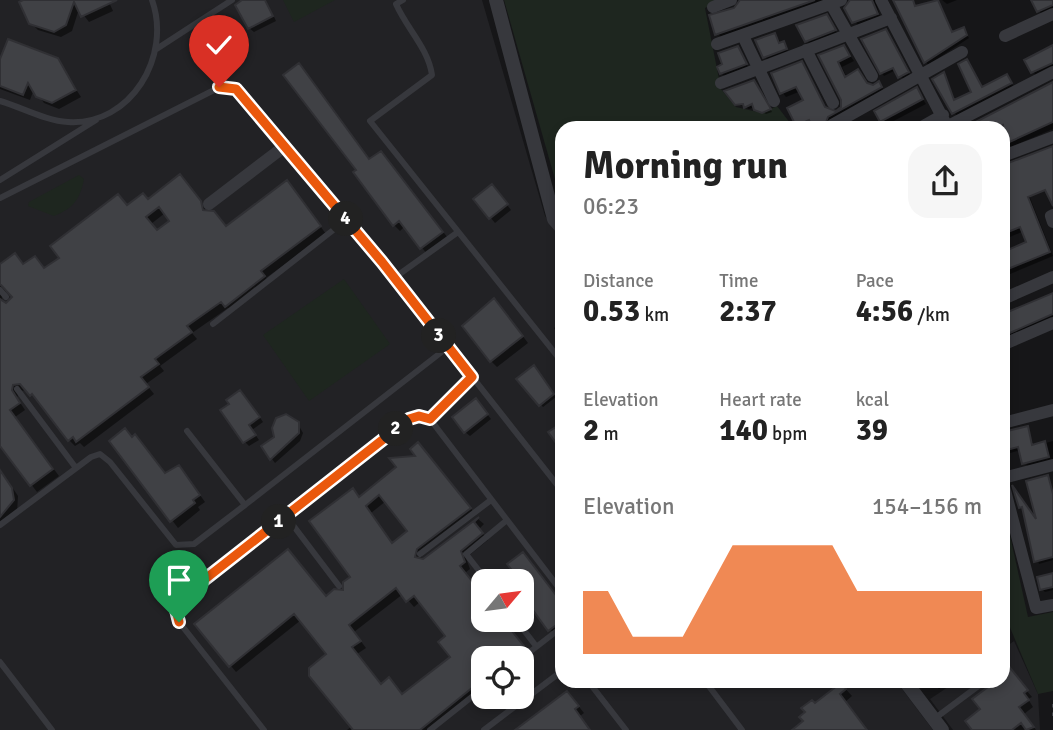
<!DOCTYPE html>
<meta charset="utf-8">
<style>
body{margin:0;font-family:Signika,sans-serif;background:#f6f6f6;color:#222;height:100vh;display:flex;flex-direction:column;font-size:26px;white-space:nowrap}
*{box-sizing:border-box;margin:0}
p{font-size:23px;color:#767676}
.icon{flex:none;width:38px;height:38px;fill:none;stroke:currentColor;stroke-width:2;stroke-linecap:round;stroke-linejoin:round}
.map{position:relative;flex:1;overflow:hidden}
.side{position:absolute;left:555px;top:121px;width:455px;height:567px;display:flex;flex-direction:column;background:#fff;border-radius:21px;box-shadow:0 4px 10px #0003}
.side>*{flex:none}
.needle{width:46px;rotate:61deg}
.buttons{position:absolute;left:471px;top:569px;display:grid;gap:14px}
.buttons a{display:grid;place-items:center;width:63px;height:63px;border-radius:14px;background:#fff;box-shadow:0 4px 10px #0003;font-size:35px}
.pin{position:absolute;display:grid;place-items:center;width:60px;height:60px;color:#fff;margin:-72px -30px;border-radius:50% 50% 50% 0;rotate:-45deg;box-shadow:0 0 7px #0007}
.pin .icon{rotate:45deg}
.km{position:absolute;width:35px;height:35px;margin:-18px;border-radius:50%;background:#222;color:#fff;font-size:19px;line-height:35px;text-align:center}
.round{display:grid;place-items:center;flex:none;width:74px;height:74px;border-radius:21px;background:#f6f6f6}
.headline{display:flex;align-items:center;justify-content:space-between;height:119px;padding:0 28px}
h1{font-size:38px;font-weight:700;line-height:52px}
.metrics{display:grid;grid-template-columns:repeat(3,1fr);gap:10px;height:119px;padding:7px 28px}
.metrics div{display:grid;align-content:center}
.metrics b{font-size:30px;font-weight:700}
.metrics small{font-size:19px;font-weight:400}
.metrics p{font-size:19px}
.chart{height:196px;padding:14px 28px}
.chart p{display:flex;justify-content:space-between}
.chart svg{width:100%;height:126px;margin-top:7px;fill:#ea580c;opacity:.7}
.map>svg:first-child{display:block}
.built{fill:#222225;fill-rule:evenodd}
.green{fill:#1e261f}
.shadow{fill:#0007;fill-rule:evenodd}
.building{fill:#404145;stroke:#303034;stroke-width:2;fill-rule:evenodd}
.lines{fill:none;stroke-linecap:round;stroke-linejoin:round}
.path{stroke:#3d3f44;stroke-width:2;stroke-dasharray:3.5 5;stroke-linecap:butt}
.service{stroke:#37383d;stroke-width:6}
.minor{stroke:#37383d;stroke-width:12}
.tertiary{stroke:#37383d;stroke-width:14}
.route-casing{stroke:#fff;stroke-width:14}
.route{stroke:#ea580c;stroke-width:9}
</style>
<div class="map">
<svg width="1053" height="730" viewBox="0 0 1053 730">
<rect width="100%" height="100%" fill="#161618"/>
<!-- built -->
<path class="built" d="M0,0H482L545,216L562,238V681H896L933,730H0ZM483,581H522V620H483ZM483,658H522V696H483Z
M1014,641L1038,694L1040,730H953L930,699L957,681H1003V649Z"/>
<!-- green -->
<path class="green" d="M283,0H335L294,22Z
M504,0H722L705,8L721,89L736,107L762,113L777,106L794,128H562V204Z
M79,175L84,179C80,199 74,208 54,216L28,206L29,202Z
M344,279L390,344L309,401L263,335Z
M1007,522L1028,617L1053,612V691L1038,694L1003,611V523Z"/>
<!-- shadow -->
<path class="shadow" d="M26,0H108L113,11L89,22L79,9L72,31L61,37L38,30L31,23Z
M247,0H266L276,21L254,32L249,28Z
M741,0H825L720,37L712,16L735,10Z
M851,0H876L880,17L857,25Z
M893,0H912L916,7L937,0L953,34L963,29L969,38L928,65Z
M942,0H957L947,4Z
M1033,0H1053V10L1042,15Z
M829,19L837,33L809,43L806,41Z
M886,31L910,75L903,79L896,70L884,76L882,73L863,40Z
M775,35L788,51L767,59L764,57Z
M844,47L854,61L842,67L847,78L873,87L879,83L885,92L830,128H815L813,124L800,128L789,109L805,101L801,91L786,97L782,92L802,63L828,111L839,112L843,100L821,56Z
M1053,47V68L1036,76L1027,61Z
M738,48L748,67L724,76L722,73Z
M57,60L81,97L59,109L44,103L34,89L30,100L0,89V64Z
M967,61L983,89L1007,76L1013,86L956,116L946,77L955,101L974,92Z
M757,85L772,112L766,114L755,107L749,109L737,104Z
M917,90L926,104L886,125L881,121Z
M1053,93V129L1011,147L1006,140L1003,142V128H971Z
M856,124L860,128H848Z
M386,159L448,238L427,254L405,226L400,231L394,225L370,161Z
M1053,162V206L1036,174L1023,180L1053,256L1003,277V254L1028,243L1024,231L1003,240V166Z
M186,183L207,212L226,227L293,189L326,234L266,278L270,283L232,312L228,308L192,333L197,339L160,366L164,371L146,384L154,394L84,447L80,443L75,446L69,440L39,400L27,390L19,391L17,398L25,410L15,417L59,476L37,492L0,443V266L15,255L24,266L35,258L45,270L128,206L148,201ZM165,213L171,221L158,232L151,224ZM3,291L12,293L11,303L1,302Z
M496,190L511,210L495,223L475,199Z
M1053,295V317L1008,336L1003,343V316Z
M500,306L528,343L497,367L491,361Z
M562,316V340L554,328L558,325L555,321Z
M536,370L556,397L543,407L518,379Z
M245,396L263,422L252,430L259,440L249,446L245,442Z
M480,405L491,419L470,436L465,432Z
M286,416L295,419L303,433L300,441L275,463L263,447L276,438Z
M1027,428L1034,446L1053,441V460L1027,466L1021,450L1003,455V434Z
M133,438L165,474H185L205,502L198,507L200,510L178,528L112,441Z
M424,450L476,515L422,556L421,562L478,519L484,524L479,529L488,540L466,558L470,569L465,573L483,596V620H502L529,653L522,658H483V690L433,730H347L352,726L328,654L301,620L236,672L196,624L345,592L353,577V490L361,498ZM386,501L410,531L393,544L371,513ZM403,594L414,607L421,601L448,637L453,657L403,696L381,686L357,654L366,648L354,632Z
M0,469L18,496L17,513L0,525Z
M1048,477L1053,489V560L1039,564L1016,491L1039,524Z
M1053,575V590L1045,592L1042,589Z
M528,588L562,604V628L554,634L522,593Z
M1005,665L1032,697L1028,699L1033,707L1024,714L1036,730H974L994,684L992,681H1003Z
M931,681H948L949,682L939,689Z
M842,685L852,696L845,702L866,730H798L815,705Z
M573,699L584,713L580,716L590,730H518Z"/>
<!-- building -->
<path class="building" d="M23,0H117L81,17L74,2L66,25L54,32L29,24L19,2Z
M242,0H265L273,16L248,29L235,5Z
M740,0H815L715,35L709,15L734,8Z
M850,0H872L878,14L852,23L844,8Z
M893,0H913L915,6L938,0L952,32L964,27L967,35L924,63Z
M1031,0H1053V5L1037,12Z
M827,14L836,30L805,42L796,25Z
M886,29L909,72L898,78L893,68L880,74L861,39Z
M775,33L779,43L784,41L787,49L763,58L755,40Z
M8,39L58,58L76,90L52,103L36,97L28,83L23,95L0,86V59Z
M844,45L850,56L838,62L845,77L858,69L867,83L873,85L879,81L882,87L828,117L824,128H813L809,120L796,126L787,108L803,100L796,87L780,94L771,73L802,61L825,107L836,111L841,107V100L818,55Z
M1053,45V63L1031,73L1024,60Z
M738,46L747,64L720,74L717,67L722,64L718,53Z
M967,59L982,87L1007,74L1012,83L952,114L932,79L944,72L954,100L971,92L958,64Z
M299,63L369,159L381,151L443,232L420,249L399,221L393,226L353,172L356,170L283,75Z
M754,80L771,109L762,113L754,110L752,104L744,108L743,104L735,105L724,91Z
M1053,82V122L1005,144L1003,125L995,128H964Z
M917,87L923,99L880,122L874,111Z
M1053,146V206L1045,190L1028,197L1050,252L1003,271V252L1026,242L1020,227L1003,234V165Z
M180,174L201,201L203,210L214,211L226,226L287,180L321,226L261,271L265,276L225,307L221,302L187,326L192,332L155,359L159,364L141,377L149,387L76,442L73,437L68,441L32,394L30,396L20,384L13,385L12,390L20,403L10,410L53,469L30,486L0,446V299L6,303L12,297L0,284V264L15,253L23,264L35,256L44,268L59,258L50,246L118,194L127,205L143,193L148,199ZM159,207L169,221L157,230L146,217Z
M492,184L508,204L489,219L473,199Z
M1053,293V314L1003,336V314Z
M494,298L523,336L490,362L462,326Z
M534,365L554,394L539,406L516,379Z
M240,390L260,417L249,425L256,435L243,443L220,410L229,404L226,400Z
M476,398L488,414L464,433L452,417Z
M286,414L299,422V433L270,460L261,446L274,437L272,428L276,418Z
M562,423V451L548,432Z
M1028,426L1032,445L1045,441L1049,457L1022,464L1018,447L1003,451V432Z
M125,428L132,437L135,434L165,473L179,465L200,495L193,500L195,503L170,522L109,441Z
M418,442L471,508L417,549L415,557L423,559L479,517L474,522L483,533L461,551L465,562L460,566L483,595V620H503L524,646L509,658H483V679L420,730H353L309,676V668L326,654L294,614L229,667L194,624L288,549L326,596L334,589L343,590V582L350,577L309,521L353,488L359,497L396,467L389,458L415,456L410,449ZM379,495L407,531L392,543L366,506ZM396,588L406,602L414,596L445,636L438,642L450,657L402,694L389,677L381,684L352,647L361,641L349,625Z
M0,470L12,488L14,500L0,517Z
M1048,475L1053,494V557L1034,562L1022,507L1019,508L1012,485L1036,519L1026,481Z
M523,552L562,603V621L548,631L522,595L526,588L507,564Z
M1053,573V587L1040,590L1037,577Z
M1003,659L1028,690L1024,693L1029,700L1019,707L1034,727L1026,730L1021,723L1012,730H972L965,721L980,709L972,699L996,681H1003Z
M842,682L846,689L840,694L867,730H792L803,721L799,717L805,712L801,708L812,700L815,703Z
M567,691L579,706L575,709L590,730H515Z"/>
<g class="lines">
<!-- path -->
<path class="path" d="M1053,704V719"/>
<!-- service -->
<path class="service" d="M403,0L396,4C407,29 428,48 432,75L370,121L562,362
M155,50L232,0
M0,101C21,107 46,121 68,122C131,126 172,56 152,0
M0,180L96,120
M0,198L220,87L237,89L382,262L562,491
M394,278L458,232
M0,290L6,297
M213,324L346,220
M17,389L76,468
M430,419L472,377
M187,431L245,505L448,347
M286,516L339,586
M0,525L91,457L100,454L110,462L176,545L194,544L245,505
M420,554L491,500
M487,581L466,554L507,520
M516,620L536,646
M522,658L562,627
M0,662L52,730
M588,681L626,730
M705,681L742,730
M934,719L985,681
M264,730L179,622L175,610L181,598L409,419L419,416L430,419L562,592
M430,730L483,688
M484,730L562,671"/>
<!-- minor -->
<path class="minor" d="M881,0L948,128
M831,4L872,76
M713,7L731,0
M743,36L774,101
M1005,36L1053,14
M717,44L841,0
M806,50L833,103
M721,83L891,18
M832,125L962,52
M948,126L1053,72
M920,128L943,115
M1003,156L1053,137
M209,204L285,146
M1053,215L1051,216L1053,222
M1003,299L1053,277
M1009,342L1053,323
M1003,423L1053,410
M1003,478L1053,465
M1003,483L1036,608L1053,605"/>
<!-- tertiary -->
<path class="tertiary" d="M496,0L554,219L562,228
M905,681L942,730"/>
</g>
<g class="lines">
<defs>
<path id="route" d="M179,622L176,610L181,598L409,419L419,416L430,419L472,377L382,262L236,89L219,87"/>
</defs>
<!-- route casing -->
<use href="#route" class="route-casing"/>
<!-- route -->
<use href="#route" class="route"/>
</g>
</svg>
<div class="buttons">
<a><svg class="needle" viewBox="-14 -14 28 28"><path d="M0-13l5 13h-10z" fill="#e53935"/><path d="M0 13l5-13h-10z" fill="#767676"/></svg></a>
<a><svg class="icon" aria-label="locate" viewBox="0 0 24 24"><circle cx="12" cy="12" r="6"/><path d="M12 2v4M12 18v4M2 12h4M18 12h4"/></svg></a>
</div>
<div class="pin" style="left:179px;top:622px;background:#1e9e55"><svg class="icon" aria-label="arrive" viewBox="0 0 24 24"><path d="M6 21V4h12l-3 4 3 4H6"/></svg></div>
<div class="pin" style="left:219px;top:87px;background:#d93025"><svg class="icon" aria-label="check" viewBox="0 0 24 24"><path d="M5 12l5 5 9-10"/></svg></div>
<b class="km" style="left:279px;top:522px">1</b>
<b class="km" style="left:396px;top:429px">2</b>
<b class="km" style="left:439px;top:336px">3</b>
<b class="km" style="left:346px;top:219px">4</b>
<section class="side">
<div class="headline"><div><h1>Morning run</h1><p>06:23</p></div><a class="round"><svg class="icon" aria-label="share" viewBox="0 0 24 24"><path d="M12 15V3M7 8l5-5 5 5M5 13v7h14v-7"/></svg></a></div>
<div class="metrics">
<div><p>Distance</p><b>0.53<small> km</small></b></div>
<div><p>Time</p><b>2:37</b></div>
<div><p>Pace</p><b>4:56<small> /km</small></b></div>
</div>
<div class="metrics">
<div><p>Elevation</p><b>2<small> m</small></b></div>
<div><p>Heart rate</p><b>140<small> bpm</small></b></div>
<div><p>kcal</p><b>39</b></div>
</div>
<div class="chart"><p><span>Elevation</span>154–156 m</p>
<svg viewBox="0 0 160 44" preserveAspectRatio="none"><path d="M0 44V22L10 22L20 38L30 38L40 38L50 22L60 6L70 6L80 6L90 6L100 6L110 22L120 22L130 22L140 22L150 22L160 22V44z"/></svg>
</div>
</section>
</div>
